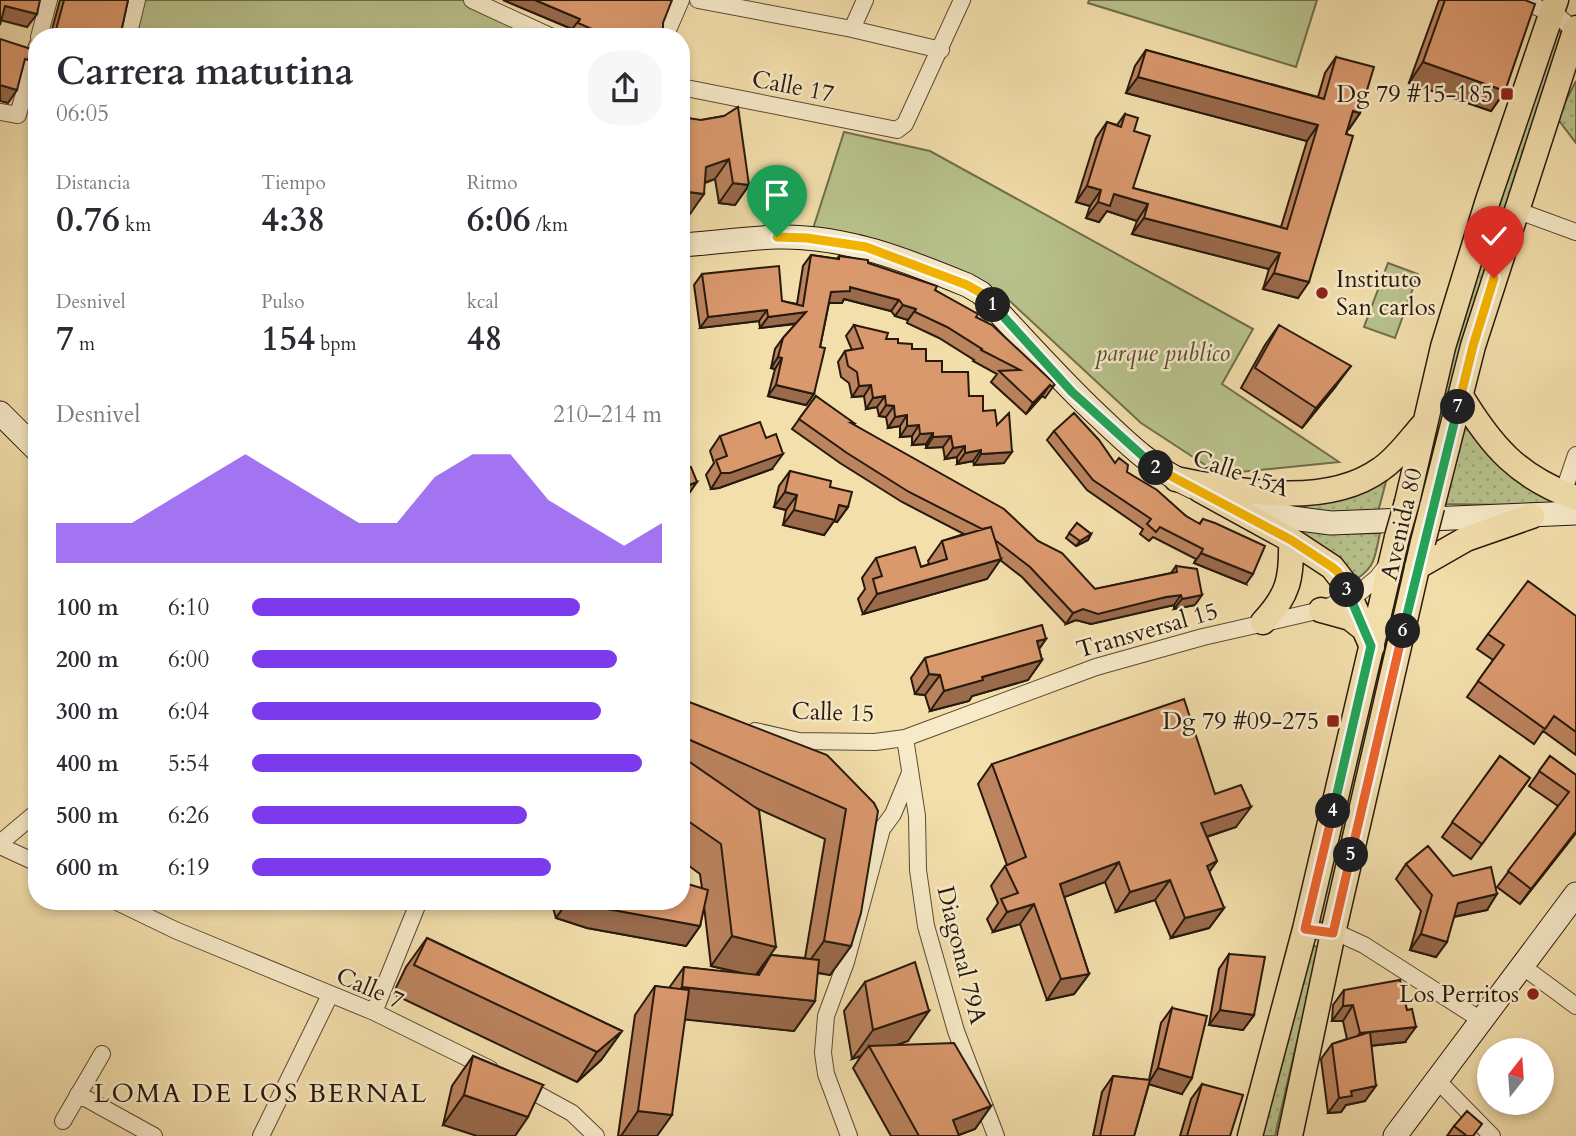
<!DOCTYPE html>
<html lang="es">
<meta charset="utf-8">
<style>
body{margin:0;font-family:Cardo,serif;background:#f7f7f7;color:#2b2b33;height:100vh;display:flex;flex-direction:column;font-size:26px;white-space:nowrap}
*{box-sizing:border-box;margin:0}
p{font-size:23px;color:#7c7c81}
.icon{flex:none;width:38px;height:38px;fill:none;stroke:currentColor;stroke-width:2;stroke-linecap:round;stroke-linejoin:round}
.map{position:relative;flex:1;overflow:hidden}
.details{position:absolute;left:28px;top:28px;width:662px;height:882px;display:flex;flex-direction:column;background:#fff;border-radius:28px;box-shadow:0 4px 10px #0003}
.details>*{flex:none}
.needle{width:46px;rotate:17deg}
.buttons{position:absolute;left:1477px;top:1038px;display:grid;gap:14px}
.buttons a{display:grid;place-items:center;width:77px;height:77px;border-radius:50%;background:#fff;box-shadow:0 4px 10px #0003;font-size:35px}
.pin{position:absolute;display:grid;place-items:center;width:60px;height:60px;color:#fff;margin:-72px -30px;border-radius:50% 50% 50% 0;rotate:-45deg;box-shadow:0 0 7px #0007}
.pin .icon{rotate:45deg}
.km{position:absolute;width:35px;height:35px;margin:-18px;border-radius:50%;background:#222;color:#fff;font-size:19px;line-height:35px;text-align:center}
.round{display:grid;place-items:center;flex:none;width:74px;height:74px;border-radius:28px;background:#f7f7f7}
.head{display:flex;align-items:center;justify-content:space-between;height:119px;padding:0 28px}
h1{font-size:38px;font-weight:600;line-height:52px}
.metrics{display:grid;grid-template-columns:repeat(3,1fr);gap:10px;height:119px;padding:7px 28px}
.metrics div{display:grid;align-content:center}
.metrics b{font-size:35px;font-weight:600}
.metrics small{font-size:19px;font-weight:400}
.metrics p{font-size:19px}
.chart{height:196px;padding:14px 28px}
.chart p{display:flex;justify-content:space-between}
.chart svg{width:100%;height:126px;margin-top:7px;fill:#7c3aed;opacity:.7}
ul{padding:0 28px;list-style:none;font-size:23px}
li{display:grid;grid-template-columns:112px 84px 1fr;align-items:center;height:52px}
li i{height:18px;border-radius:9px;background:#7c3aed}
.map>svg:first-child{display:block}
.grass{fill:url(#grass-dots);stroke:#706e4c;stroke-width:2}
.park{fill:#b8c28c;stroke:#706e4c;stroke-width:2}
.lines{fill:none;stroke-linecap:round;stroke-linejoin:round}
.street-casing{stroke:#5a4a34;stroke-width:18}
.secondary-casing{stroke:#27190c;stroke-width:25}
.primary-casing{stroke:#27190c;stroke-width:27}
.street{stroke:#f7eac9;stroke-width:16}
.secondary{stroke:#f7eac9;stroke-width:23}
.primary{stroke:#f3dfac;stroke-width:24}
.primary-bridge-casing{stroke:#27190c;stroke-width:27;stroke-linecap:butt}
.primary-bridge{stroke:#f3dfac;stroke-width:24}
.wall{fill:#bb835e;stroke:#27190c;stroke-width:2;fill-rule:evenodd}
.shaded-wall{fill:#996a4c;stroke:#27190c;stroke-width:2}
.building{fill:#da986d;stroke:#27190c;stroke-width:2}
.split-1-casing{stroke:#fff;stroke-width:14}
.split-2-casing{stroke:#fff;stroke-width:14}
.split-3-casing{stroke:#fff;stroke-width:14}
.split-4-casing{stroke:#fff;stroke-width:14}
.split-5-casing{stroke:#fff;stroke-width:14}
.split-6-casing{stroke:#fff;stroke-width:14}
.split-7-casing{stroke:#fff;stroke-width:14}
.split-8-casing{stroke:#fff;stroke-width:14}
.split-1{stroke:#f5b400;stroke-width:9}
.split-2{stroke:#22a559;stroke-width:9}
.split-3{stroke:#f5b400;stroke-width:9}
.split-4{stroke:#22a559;stroke-width:9}
.split-5{stroke:#f0652b;stroke-width:9}
.split-6{stroke:#f0652b;stroke-width:9}
.split-7{stroke:#22a559;stroke-width:9}
.split-8{stroke:#f5b400;stroke-width:9}
.poi-dot{fill:#8f2418;stroke:#f7eac9;stroke-width:2.5}
.labels{text-anchor:middle;stroke-width:5;stroke-linejoin:round;paint-order:stroke}
.street-label{font-size:24px;fill:#27190c;stroke:#f7eac9}
.poi-label{font-size:24px;fill:#27190c;stroke:#f7eac9;text-anchor:end}
.park-label{font-size:24px;font-style:italic;fill:#524c32;stroke:#f7eac9}
.neighbourhood-label{font-size:26px;letter-spacing:2px;fill:#27190c;stroke:#f7eac9}
</style>
<div class="map">
<svg width="1576" height="1136" viewBox="0 0 1576 1136">
<defs>
<pattern id="grass-dots" width="8" height="8" patternUnits="userSpaceOnUse" patternTransform="scale(1.75)"><rect width="8" height="8" fill="#b8c28c"/><path d="M2 2h.1M6 6h.1" fill="none" stroke="#9ea678" stroke-width="1.8" stroke-linecap="round"/></pattern>
</defs>
<rect width="100%" height="100%" fill="#f3dfac"/>
<filter id="stains"><feTurbulence type="fractalNoise" baseFrequency=".00286" numOctaves="4"/><feColorMatrix values="0 0 0 0 .2 0 0 0 0 .09 0 0 0 0 .02 0 0 0 .5 -.17"/></filter>
<radialGradient id="worn" r=".72"><stop offset=".6" stop-color="#630" stop-opacity="0"/><stop offset="1" stop-color="#630" stop-opacity=".3"/></radialGradient>
<!-- grass -->
<path class="grass" d="M1552,29L1564,33L1427,503L1414,504L1434,408Z
M1576,81V143L1557,118Z
M1464,419L1576,506L1444,504Z
M1389,470L1378,512L1342,514L1269,506Z
M1266,522L1326,534L1380,533C1374,560 1376,567 1351,583Z
M1405,539L1415,541L1326,922L1313,921Z
M1308,945L1319,947L1275,1136H1260Z"/>
<!-- park -->
<path class="park" d="M137,0H472L552,37H128Z
M1089,0H1317L1296,67L1088,3Z
M844,132L930,151L1253,329L1222,384L1339,462L1219,474L1141,423L999,291L861,235H811Z
M1388,263L1418,274L1395,338L1364,327Z"/>
<g class="lines">
<defs>
<path id="street" d="M472,0L552,37
M698,0L852,29L941,50
M1521,0L1559,17L1575,31
M852,29L865,0
M39,37L49,0
M128,37L137,0
M665,37L681,0
M681,87L897,130L905,124L962,0
M0,112L18,115L37,46
M1516,210L1576,232
M1563,493L1576,455
M755,731L799,741L875,742L905,738L1096,667L1203,637L1321,610L1359,593L1377,578L1388,564
M905,738L917,816L918,870L926,926L956,1031L996,1136
M0,843L37,812
M0,846L37,863
M115,901L175,930L374,1012L490,1069
M1305,929L1342,935L1364,945L1481,1020
M1522,966L1576,1006
M374,1012L419,901
M1437,1080L1492,1136
M519,1084L572,1113L596,1136
M78,1094L154,1136
M63,1121L102,1054
M261,1136L330,995
M849,1136L826,1074L823,1053L826,1016L846,962L882,829L893,814L910,773"/>
<path id="secondary" d="M681,245C713,243 745,238 777,237C844,235 906,260 967,285L981,293C1016,331 1051,370 1088,406C1124,440 1148,466 1193,487
M0,413L37,450
M1238,504L1292,518L1331,523L1576,513
M1395,1136L1576,894"/>
<path id="primary" d="M1461,396C1492,447 1518,477 1576,498
M1176,479C1238,491 1326,509 1381,469C1397,458 1409,441 1422,426
M1200,490L1291,540L1332,567L1343,581L1372,647
M1407,502L1443,347L1488,200L1556,0
M1432,507L1473,346L1576,28
M1417,567L1466,539L1532,516
M1321,610L1350,618L1364,629
M1263,622C1289,595 1292,577 1291,540
M1250,1136L1305,929L1397,537
M1290,1136L1333,933L1423,542"/>
</defs>
<!-- street casing -->
<use href="#street" class="street-casing"/>
<!-- secondary casing -->
<use href="#secondary" class="secondary-casing"/>
<!-- primary casing -->
<use href="#primary" class="primary-casing"/>
<!-- street -->
<use href="#street" class="street"/>
<!-- secondary -->
<use href="#secondary" class="secondary"/>
<!-- primary -->
<use href="#primary" class="primary"/>
<defs>
<path id="primary-bridge" d="M1397,537L1407,502
M1423,542L1432,507"/>
</defs>
<!-- primary-bridge casing -->
<use href="#primary-bridge" class="primary-bridge-casing"/>
<!-- primary-bridge -->
<use href="#primary-bridge" class="primary-bridge"/>
</g>
<!-- wall -->
<path class="wall" d="M60,0H128L120,37H50Z
M503,0L663,23L661,37H580L571,33L572,29Z
M1439,0H1525L1505,91L1491,111L1409,83Z
M1146,50L1318,97L1325,73L1336,57L1360,113L1349,129H1348L1298,298L1263,289L1269,269L1132,234L1137,221L1107,211L1099,222L1086,218L1090,206L1076,202L1096,138L1107,122L1117,125L1125,114L1134,131L1133,188L1281,227L1307,141L1126,93L1135,66Z
M37,88V115L31,113Z
M724,116L749,185L735,205L719,203L715,179L705,183L690,214L701,120Z
M811,255L837,259L839,256L868,263L935,290L976,317L1055,384L1045,398L1042,396L1026,414L991,382L997,374L973,361L974,360L939,338L907,323L908,320L895,316L891,311L844,299L842,303H829L820,347L814,394L806,405L768,396L775,369L771,368L775,349L783,338L796,324L760,328L759,321L700,328L694,285L702,274L782,301L797,304L803,266Z
M854,325L912,349L926,361L942,372L969,396L997,425L1004,463L974,465L973,461L957,464V457L945,459L943,447L926,448V444L912,445V436L900,437V426L888,428L886,417L879,416L877,407L866,409L864,396L852,397L849,383L841,377L838,362L845,351L852,350L846,336Z
M1279,325L1336,386L1302,428L1241,388L1265,345Z
M816,396L853,424L1038,541L1095,589L1171,573L1176,566L1195,605L1174,609V605L1159,608L1091,624L1076,620L1066,624L1022,577L1000,560L987,579L863,614L858,599L865,589L862,578L876,558L921,567L929,564L928,561L942,541L964,534L902,502L840,463L792,429Z
M1054,431L1115,463L1186,516L1199,524L1203,519L1246,584L1194,563L1196,559L1153,537L1149,541L1140,534L1143,529L1087,490L1047,440Z
M720,436L772,469L719,488L711,489L706,475L714,463L710,451Z
M790,471L830,487L848,507L837,522L834,521L824,535L783,525L786,510L774,507L779,486Z
M1077,523L1091,534L1088,540L1076,546L1066,538Z
M1576,616V755L1543,731L1534,744L1467,697L1493,660L1477,649L1488,634Z
M1046,639L1039,649L1042,660L1028,680L972,696L969,701L930,711L925,695L915,694L911,678L925,658Z
M681,704L874,803L851,946L830,975L817,973L815,1001L794,1031L685,1019L657,1136H618L635,1015L655,986L669,988L684,967L744,974L711,966L704,906L700,926L686,946L587,928L556,918L551,901H681L702,888L700,874L681,860ZM754,807L825,839L805,958L771,955L757,975H756Z
M1500,756L1530,778L1471,859L1442,837Z
M1550,756L1576,775V833L1520,904L1497,887L1558,806L1529,786Z
M992,764L1215,794L1236,827L1207,837L1217,861L1209,872L1224,908L1209,928L1171,938L1155,900L1116,912L1105,882L1064,897L1089,974L1074,994L1047,1000L1020,924L993,932L987,919L998,903L991,886L1005,866L1007,865L978,784Z
M1406,864L1453,876L1487,910L1454,917L1436,957L1410,950L1421,911L1396,879Z
M427,938L622,1031L601,1060L577,1082L393,994L406,967Z
M1229,954L1254,1015L1243,1030L1209,1025L1219,969Z
M865,982L908,1041L896,1045L991,1106L975,1129L959,1135V1136H891L853,1068L861,1056L852,1059L844,1011Z
M1344,990L1405,1042L1371,1046L1365,1101L1346,1105L1341,1112L1328,1113L1321,1059L1332,1044L1347,1039L1343,1021H1332L1333,1005Z
M1172,1008L1182,1094L1149,1084L1134,1136H1093L1102,1092L1113,1076L1149,1080L1161,1023Z
M473,1056L543,1085L443,1125L452,1086Z
M1202,1084L1230,1136H1180L1191,1099Z
M1454,1126L1474,1136H1447Z"/>
<!-- shaded-wall -->
<path class="shaded-wall" d="M503,0H535L580,19L572,29Z
M5,6L37,14L27,27L0,20Z
M1423,62L1505,91L1491,111L1409,83Z
M1138,77L1318,125L1307,141L1126,93Z
M0,85L17,90L8,103L0,101Z
M37,105V115L31,113Z
M1353,111L1360,113L1349,129L1342,127Z
M729,159L715,179L691,187L706,167Z
M733,183L749,185L735,205L719,203Z
M1087,186L1101,190L1090,206L1076,202Z
M681,191L704,194L690,214L681,213Z
M1114,194L1148,204L1137,221L1107,211L1099,222L1086,218L1098,202Z
M1144,218L1280,253L1269,269L1132,234Z
M1274,273L1309,282L1298,298L1263,289Z
M850,287L899,300L891,311L844,299L842,303H823L831,292Z
M903,305L916,309L908,320L895,316Z
M767,310L759,321L700,328L708,317Z
M806,312L799,323L760,328L768,317Z
M778,357L782,358L775,369L771,368Z
M1351,366L1336,386L1302,428L1316,408Z
M776,385L814,394L806,405L768,396Z
M871,385L864,396L852,397L859,386Z
M1050,385L1042,396L1026,414L1033,403Z
M885,396L877,407L866,409L873,398Z
M886,405L894,406L886,417L879,416Z
M907,415L900,426L888,428L895,417Z
M919,425L912,436L900,437L907,426Z
M933,433L926,444L912,445L920,434Z
M951,436L943,447L926,448L933,437Z
M965,446L957,457L945,459L953,448Z
M981,450L973,461L957,464L965,453Z
M1012,452L1004,463L974,465L981,454Z
M783,454L772,469L719,488L711,489L721,473Z
M697,482L686,498L681,500V488Z
M785,492L797,495L786,510L774,507Z
M839,505L848,507L837,522L834,521L824,535L783,525L794,510Z
M1091,534L1088,540L1076,546L1080,541Z
M1201,553L1253,574L1246,584L1194,563Z
M1001,559L987,579L863,614L877,594Z
M1181,595L1174,605L1091,624L1076,620L1066,624L1073,613L1083,609Z
M1202,595L1195,605L1174,609L1182,599Z
M1046,639L1032,659L1037,641Z
M1042,660L1028,680L972,696L969,701L930,711L944,691L982,677Z
M929,674L940,675L925,695L915,694Z
M1251,807L1236,827L1187,843L1201,823Z
M1576,831V833L1520,904L1531,889Z
M1217,861L1203,881L1207,866Z
M1119,862L1105,882L1046,904L1060,884Z
M1170,880L1155,900L1116,912L1130,892Z
M1497,894L1487,910L1447,918L1458,903Z
M568,901H582L700,926L686,946L587,928L556,918Z
M1034,904L1020,924L993,932L1007,912Z
M1224,908L1209,928L1171,938L1185,918Z
M1421,934L1447,942L1436,957L1410,950Z
M732,936L776,947L755,976L711,966Z
M824,941L851,946L830,975L803,970Z
M1089,974L1074,994L1047,1000L1061,979Z
M682,987L815,1001L794,1031L661,1017Z
M1353,1005L1343,1021H1332L1343,1006Z
M1220,1010L1254,1015L1243,1030L1209,1025Z
M929,1011L908,1041L873,1053L869,1046L861,1056L852,1059L873,1030Z
M1416,1027L1405,1042L1349,1048L1360,1033Z
M622,1031L601,1060L577,1082L597,1052Z
M1158,1068L1192,1078L1182,1094L1148,1084Z
M1376,1086L1365,1101L1346,1105L1341,1112L1328,1113L1339,1098L1351,1091Z
M464,1095L528,1117L515,1136H477L443,1125Z
M991,1106L975,1129L956,1136L953,1120Z
M638,1111L672,1115L657,1136H621Z"/>
<!-- building -->
<path class="building" d="M0,0H40L37,14L5,6L0,25Z
M64,0H128L120,37H54Z
M535,0H672L663,23V32L661,37H610L578,23L580,19Z
M1445,0H1525L1535,4L1505,91L1423,62Z
M0,39L31,49L28,60L25,59L17,90L0,85Z
M1146,50L1324,99L1336,57L1374,67L1360,113L1353,111L1346,134L1353,136L1309,282L1274,273L1280,253L1144,218L1148,204L1114,194L1110,206L1098,202L1101,190L1087,186L1107,122L1121,127L1125,114L1138,118L1134,131L1150,136L1133,188L1287,229L1318,125L1138,77Z
M738,107L749,185L733,183L729,159L706,167L704,194L681,191V117L701,120L724,116Z
M811,255L839,259V256L868,260V263L937,286L935,290L978,314L976,317L992,325L1055,384L1052,387L1050,385L1033,403L999,371L1020,370L981,350L982,349L947,327L915,312L916,309L903,305L899,300L850,287V291L831,292L820,347L825,348L814,394L776,385L782,358L778,357L783,338L806,312L768,317L767,310L708,317L702,274L779,266L782,301L803,306Z
M854,325L888,333L886,339H898V343L912,344V349H926V361H942V372H968L969,396H983V411L995,410L997,425L1009,413L1012,452L981,454V450L965,453V446L953,448L951,436L933,437V433L920,434L919,425L907,426V415L895,417L894,406L886,405L885,396L873,398L871,385L859,386L857,372L848,366L845,351L863,348Z
M1279,325L1351,366L1316,408L1255,368Z
M816,396L854,423H851L1004,509L1038,541L1062,553L1095,589L1177,572L1176,566L1197,569L1202,595L1182,599L1181,595L1166,597L1098,614L1083,609L1073,613L1030,567L995,540L991,527L982,529L909,492L847,453L799,419Z
M1074,413L1099,440L1115,463L1119,458L1128,465L1127,472L1157,490L1186,516L1200,524L1203,519L1215,523L1265,546L1253,574L1201,553L1203,549L1160,527L1156,532L1147,524L1151,519L1093,480L1054,431Z
M760,422L766,438L776,434L783,454L730,473H721L716,460L727,456L720,436Z
M691,467L697,482L681,488V470Z
M790,471L831,481L830,487L852,492L848,507L839,505L835,520L794,510L797,495L785,492Z
M1077,523L1091,534L1080,541L1069,533Z
M991,527L1001,559L877,594L873,579L882,576L876,558L915,547L921,567L947,559L942,541Z
M1528,581L1576,616V732L1554,716L1545,729L1478,681L1504,645L1488,634Z
M1042,625L1046,639L1037,641L1042,660L982,677L983,680L944,691L940,675L929,674L925,658Z
M1184,699L1215,794L1241,785L1251,807L1201,823L1217,861L1207,866L1224,908L1185,918L1170,880L1130,892L1119,862L1060,884L1089,974L1061,979L1034,904L1007,912L1001,899L1018,893L1005,866L1026,857L992,764Z
M684,700L827,755L874,803L878,811L861,913L851,946L824,941L846,809L681,736V705Z
M681,756L759,810L776,947L732,936L721,844L681,816Z
M1500,756L1530,778L1482,844L1452,822Z
M1550,756L1576,775V831L1531,889L1508,871L1569,792L1539,771Z
M1428,846L1453,876L1491,867L1497,894L1458,903L1447,942L1421,934L1432,895L1406,864Z
M681,882L708,890L700,926L602,908L582,901H681Z
M427,938L622,1031L597,1052L414,965Z
M1229,954L1265,957L1254,1015L1220,1010Z
M771,955L819,960L815,1001L682,987L684,967L759,975Z
M915,962L929,1011L873,1030L865,982Z
M1400,980L1407,1010L1412,1009L1416,1027L1360,1033L1353,1005L1343,1006L1344,990Z
M655,986L689,990L672,1115L638,1111Z
M1172,1008L1207,1016L1192,1078L1158,1068Z
M1370,1032L1376,1086L1351,1091L1352,1096L1339,1098L1332,1044Z
M954,1043L991,1106L953,1120L959,1136H919L869,1046Z
M473,1056L543,1085L528,1117L464,1095Z
M1113,1076L1150,1080L1134,1136H1100Z
M1202,1084L1243,1095L1230,1136H1187Z
M1467,1111L1482,1124L1473,1136H1467L1454,1126Z"/>
<g class="lines">
<defs>
<path id="split-1" d="M777,237L807,238L866,247L967,285L981,293L993,305"/>
<path id="split-2" d="M993,305L1072,392L1156,468"/>
<path id="split-3" d="M1156,468L1291,540L1332,567L1338,572L1347,590"/>
<path id="split-4" d="M1333,811L1371,646L1347,590"/>
<path id="split-5" d="M1333,811L1305,929L1333,933L1351,855"/>
<path id="split-6" d="M1351,855L1403,631"/>
<path id="split-7" d="M1403,631L1458,407"/>
<path id="split-8" d="M1458,407L1473,346L1494,278"/>
</defs>
<!-- split-1 casing -->
<use href="#split-1" class="split-1-casing"/>
<!-- split-2 casing -->
<use href="#split-2" class="split-2-casing"/>
<!-- split-3 casing -->
<use href="#split-3" class="split-3-casing"/>
<!-- split-4 casing -->
<use href="#split-4" class="split-4-casing"/>
<!-- split-5 casing -->
<use href="#split-5" class="split-5-casing"/>
<!-- split-6 casing -->
<use href="#split-6" class="split-6-casing"/>
<!-- split-7 casing -->
<use href="#split-7" class="split-7-casing"/>
<!-- split-8 casing -->
<use href="#split-8" class="split-8-casing"/>
<!-- split-1 -->
<use href="#split-1" class="split-1"/>
<!-- split-2 -->
<use href="#split-2" class="split-2"/>
<!-- split-3 -->
<use href="#split-3" class="split-3"/>
<!-- split-4 -->
<use href="#split-4" class="split-4"/>
<!-- split-5 -->
<use href="#split-5" class="split-5"/>
<!-- split-6 -->
<use href="#split-6" class="split-6"/>
<!-- split-7 -->
<use href="#split-7" class="split-7"/>
<!-- split-8 -->
<use href="#split-8" class="split-8"/>
</g>
<!-- markers -->
<g class="poi-dot">
<rect x="1500" y="87" width="14" height="14" rx="3.5"/>
<circle cx="1322" cy="293" r="7"/>
<rect x="1326" y="714" width="14" height="14" rx="3.5"/>
<circle cx="1533" cy="994" r="7"/>
</g>
<g class="labels">
<!-- street labels -->
<g class="street-label">
<text transform="translate(793 86) rotate(11)" y="8">Calle 17</text>
<text transform="translate(1241 473) rotate(19)" y="8">Calle 15A</text>
<text transform="translate(1401 524) rotate(-77)" y="8">Avenida 80</text>
<text transform="translate(1147 630) rotate(-16)" y="8">Transversal 15</text>
<text transform="translate(833 712) rotate(2)" y="8">Calle 15</text>
<text transform="translate(962 955) rotate(76)" y="8">Diagonal 79A</text>
<text transform="translate(370 988) rotate(23)" y="8">Calle 7</text>
</g>
<!-- poi labels -->
<g class="poi-label">
<text x="1493" y="102">Dg 79 #15-185</text>
<text x="1336" y="287" text-anchor="start">Instituto<tspan x="1336" dy="28">San carlos</tspan></text>
<text x="1319" y="729">Dg 79 #09-275</text>
<text x="1519" y="1002">Los Perritos</text>
</g>
<!-- park labels -->
<g class="park-label">
<text x="1163" y="361">parque publico</text>
</g>
<!-- neighbourhood labels -->
<g class="neighbourhood-label">
<text x="261" y="1102">LOMA DE LOS BERNAL</text>
</g>
</g>
<rect width="100%" height="100%" filter="url(#stains)"/>
<rect width="100%" height="100%" fill="url(#worn)"/>
</svg>
<div class="buttons">
<a><svg class="needle" viewBox="-14 -14 28 28"><path d="M0-13l5 13h-10z" fill="#e53935"/><path d="M0 13l5-13h-10z" fill="#7c7c81"/></svg></a>
</div>
<div class="pin" style="left:777px;top:237px;background:#1e9e55"><svg class="icon" aria-label="arrive" viewBox="0 0 24 24"><path d="M6 21V4h12l-3 4 3 4H6"/></svg></div>
<div class="pin" style="left:1494px;top:278px;background:#d93025"><svg class="icon" aria-label="check" viewBox="0 0 24 24"><path d="M5 12l5 5 9-10"/></svg></div>
<b class="km" style="left:993px;top:305px">1</b>
<b class="km" style="left:1156px;top:468px">2</b>
<b class="km" style="left:1347px;top:590px">3</b>
<b class="km" style="left:1333px;top:811px">4</b>
<b class="km" style="left:1351px;top:855px">5</b>
<b class="km" style="left:1403px;top:631px">6</b>
<b class="km" style="left:1458px;top:407px">7</b>
<section class="details">
<div class="head"><div><h1>Carrera matutina</h1><p>06:05</p></div><a class="round"><svg class="icon" aria-label="share" viewBox="0 0 24 24"><path d="M12 15V3M7 8l5-5 5 5M5 13v7h14v-7"/></svg></a></div>
<div class="metrics">
<div><p>Distancia</p><b>0.76<small> km</small></b></div>
<div><p>Tiempo</p><b>4:38</b></div>
<div><p>Ritmo</p><b>6:06<small> /km</small></b></div>
</div>
<div class="metrics">
<div><p>Desnivel</p><b>7<small> m</small></b></div>
<div><p>Pulso</p><b>154<small> bpm</small></b></div>
<div><p>kcal</p><b>48</b></div>
</div>
<div class="chart"><p><span>Desnivel</span>210–214 m</p>
<svg viewBox="0 0 160 44" preserveAspectRatio="none"><path d="M0 44V30L10 30L20 30L30 22L40 14L50 6L60 14L70 22L80 30L90 30L100 14L110 6L120 6L130 22L140 30L150 38L160 30V44z"/></svg>
</div>
<ul>
<li><b>100 m</b>6:10<i style="width:80%"></i></li>
<li><b>200 m</b>6:00<i style="width:89%"></i></li>
<li><b>300 m</b>6:04<i style="width:85%"></i></li>
<li><b>400 m</b>5:54<i style="width:95%"></i></li>
<li><b>500 m</b>6:26<i style="width:67%"></i></li>
<li><b>600 m</b>6:19<i style="width:73%"></i></li>
</ul>
</section>
</div>
